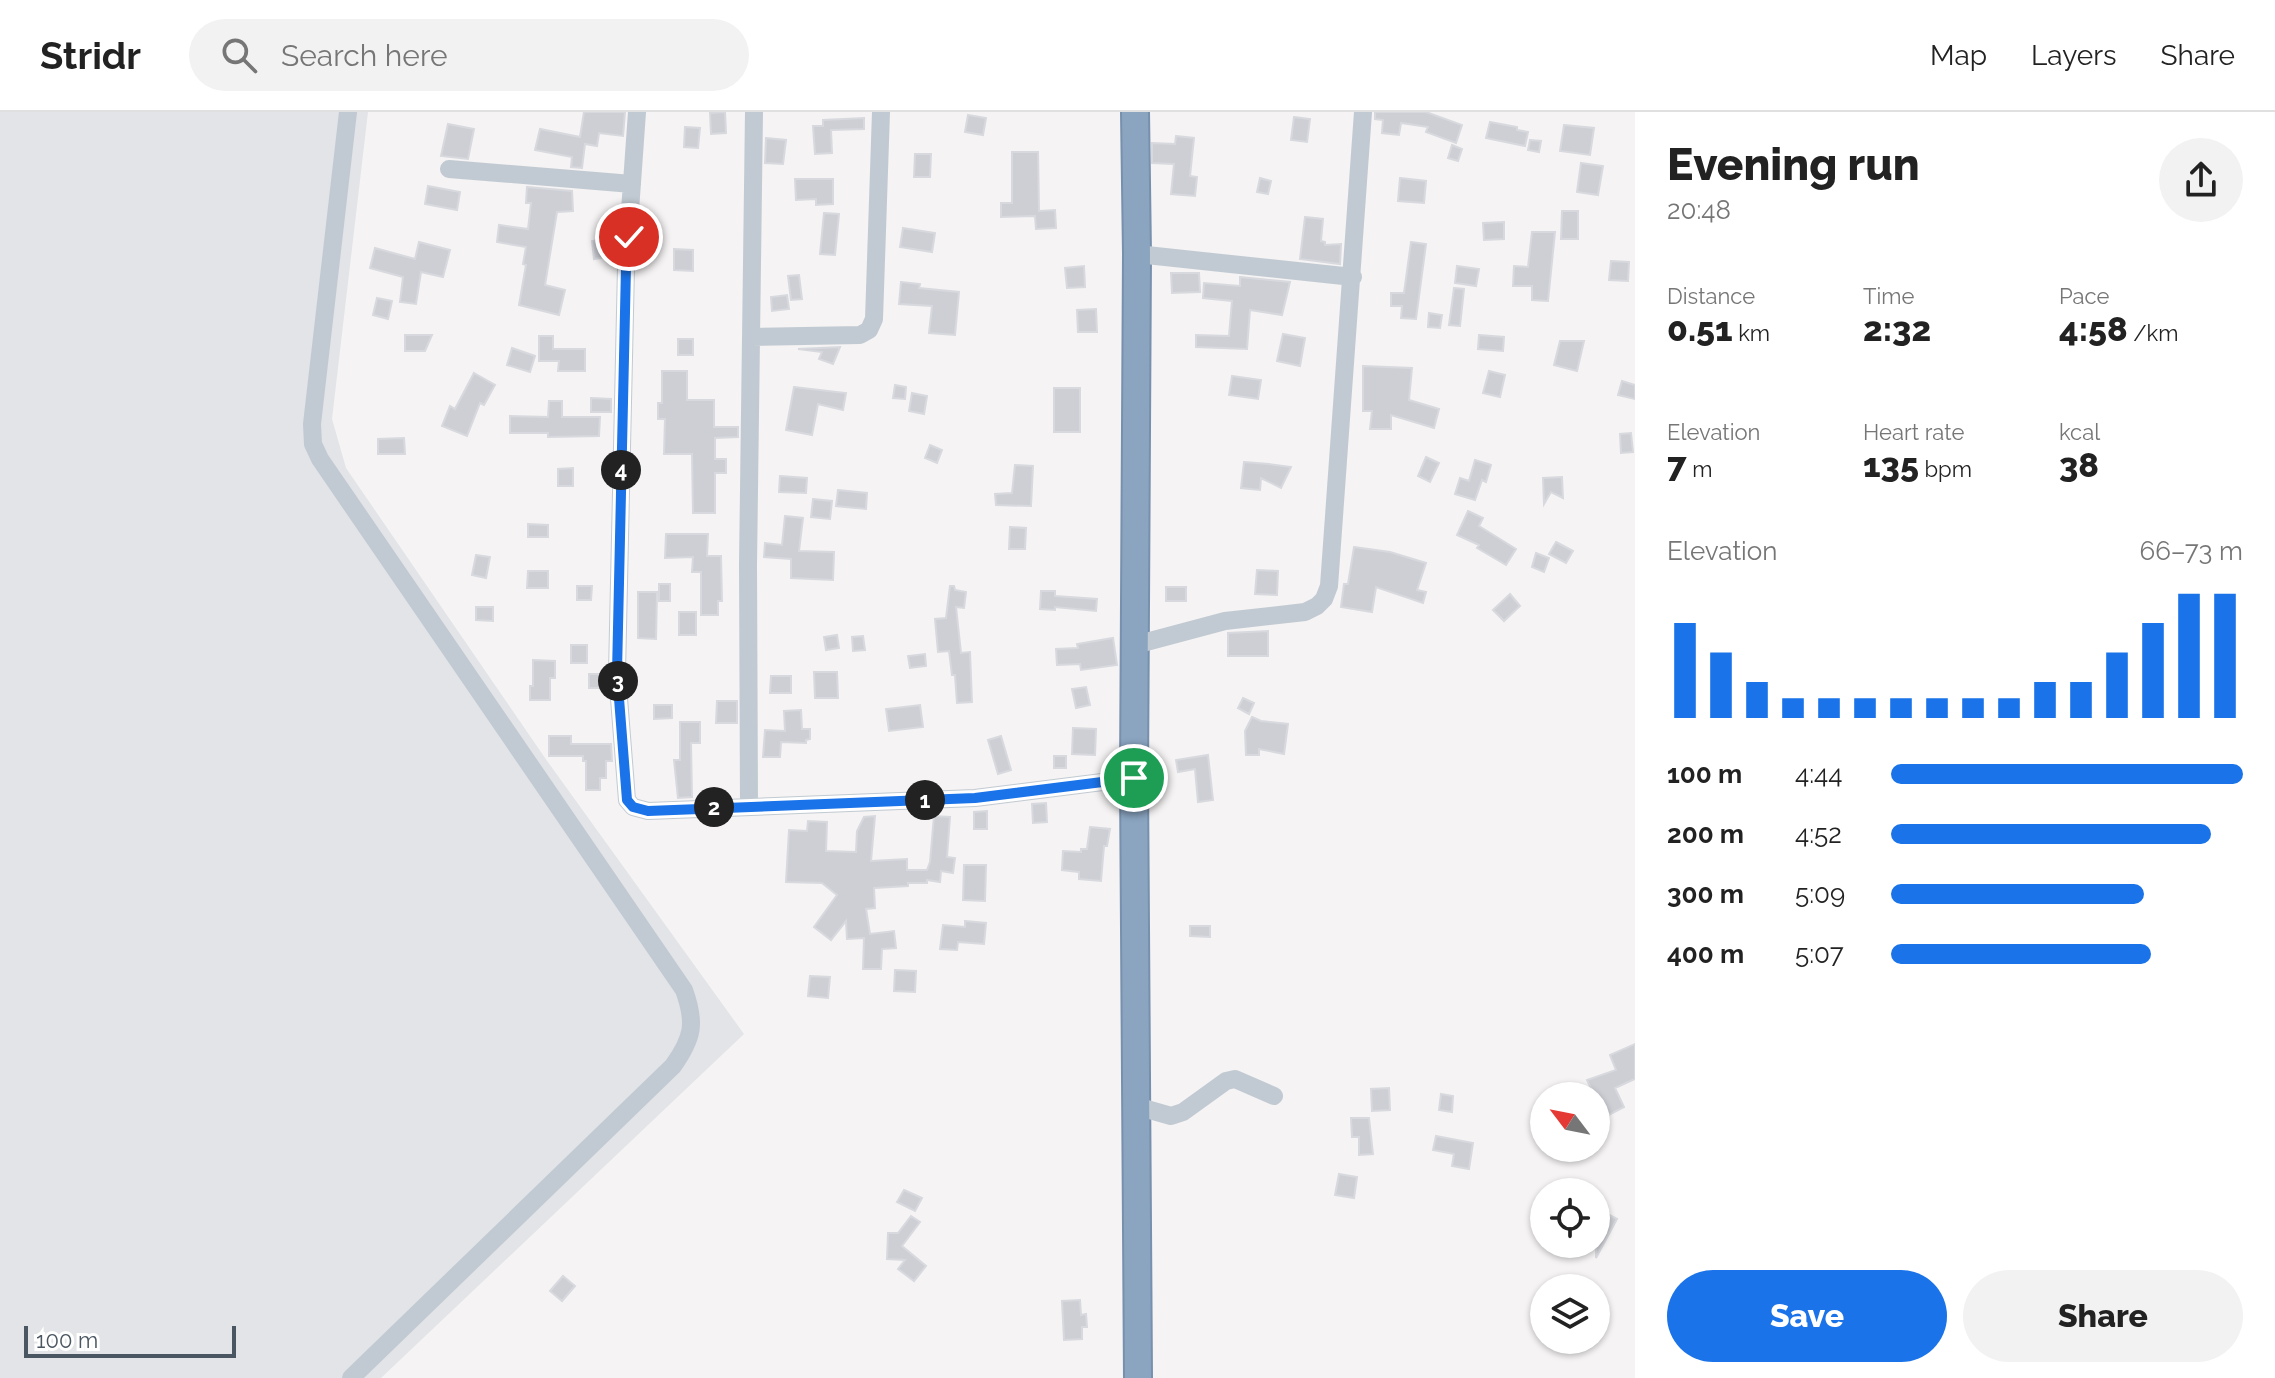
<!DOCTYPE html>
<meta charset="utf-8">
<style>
body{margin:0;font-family:Raleway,sans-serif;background:#f2f2f2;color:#222;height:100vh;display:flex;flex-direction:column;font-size:30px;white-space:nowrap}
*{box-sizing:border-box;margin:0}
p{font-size:26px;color:#767676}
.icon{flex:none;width:44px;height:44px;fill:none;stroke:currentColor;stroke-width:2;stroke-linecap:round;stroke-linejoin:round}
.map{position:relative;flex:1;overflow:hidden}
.drawer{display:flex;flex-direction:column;background:#fff;width:640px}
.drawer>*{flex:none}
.needle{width:52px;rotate:302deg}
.controls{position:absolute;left:1530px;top:970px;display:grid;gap:16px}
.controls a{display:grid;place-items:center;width:80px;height:80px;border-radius:50%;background:#fff;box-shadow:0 2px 6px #0004;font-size:40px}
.scale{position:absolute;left:24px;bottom:20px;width:212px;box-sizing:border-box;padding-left:8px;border:4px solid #4a5661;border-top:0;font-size:22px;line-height:28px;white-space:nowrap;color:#4a5661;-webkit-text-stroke:6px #fff;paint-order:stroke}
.pin{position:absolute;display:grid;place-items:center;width:68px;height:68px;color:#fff;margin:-34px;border:4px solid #fff;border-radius:50%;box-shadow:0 2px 8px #0007}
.km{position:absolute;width:40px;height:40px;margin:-20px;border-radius:50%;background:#222;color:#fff;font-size:22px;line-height:40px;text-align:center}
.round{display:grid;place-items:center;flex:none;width:84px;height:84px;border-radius:42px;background:#f2f2f2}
.summary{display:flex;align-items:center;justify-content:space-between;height:136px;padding:0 32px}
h1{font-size:44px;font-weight:800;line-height:60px}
.figures{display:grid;grid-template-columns:repeat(3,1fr);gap:12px;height:136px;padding:8px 32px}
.figures div{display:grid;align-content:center}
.figures b{font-size:34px;font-weight:800}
.figures small{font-size:22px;font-weight:400}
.figures p{font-size:22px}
.chart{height:224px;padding:16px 32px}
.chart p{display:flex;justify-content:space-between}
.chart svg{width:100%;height:144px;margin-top:8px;stroke:#1a73e8;stroke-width:6}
.button{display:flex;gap:16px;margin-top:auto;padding:16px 32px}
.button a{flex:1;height:92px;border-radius:48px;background:#1a73e8;color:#fff;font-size:32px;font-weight:800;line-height:92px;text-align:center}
.button a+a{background:#f2f2f2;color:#222}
ul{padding:0 32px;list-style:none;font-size:26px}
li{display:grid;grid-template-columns:128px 96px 1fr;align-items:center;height:60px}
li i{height:20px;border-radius:10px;background:#1a73e8}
header{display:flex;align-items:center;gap:48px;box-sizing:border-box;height:112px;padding:0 40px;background:#fff;border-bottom:2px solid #e0e0e0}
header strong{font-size:38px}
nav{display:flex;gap:44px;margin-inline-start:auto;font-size:28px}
.search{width:560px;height:72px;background:#f2f2f2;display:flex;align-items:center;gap:20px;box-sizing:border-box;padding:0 28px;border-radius:44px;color:#767676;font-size:30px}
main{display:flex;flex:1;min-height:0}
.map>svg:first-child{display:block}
.airport{fill:#e2e4e7}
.building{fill:#cdcfd5;stroke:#d7d9de;stroke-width:2}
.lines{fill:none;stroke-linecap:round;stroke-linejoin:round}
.highway-casing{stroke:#7690ad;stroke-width:30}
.minor{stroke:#c1cad2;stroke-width:18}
.highway{stroke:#8ba5c1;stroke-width:26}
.route-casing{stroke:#fff;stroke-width:16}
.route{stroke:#1a73e8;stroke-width:10}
</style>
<header>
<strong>Stridr</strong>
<div class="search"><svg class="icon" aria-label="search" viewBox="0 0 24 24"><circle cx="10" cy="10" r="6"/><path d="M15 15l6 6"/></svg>Search here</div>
<nav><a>Map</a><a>Layers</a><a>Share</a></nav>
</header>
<main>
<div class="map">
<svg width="1635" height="1266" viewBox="0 0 1635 1266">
<rect width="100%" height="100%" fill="#f5f3f3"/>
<!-- airport -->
<path class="airport" d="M0,0H368L332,307L346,356L545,646L744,922L381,1266H0Z"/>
<!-- building -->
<path class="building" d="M584,0H625L623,24L599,21L597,34L585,32L582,56L571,55L572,45L535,38L540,17L580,25Z
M725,0L726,21L711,22L710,1Z
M1375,0H1426L1462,13L1456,31L1426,20L1428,15L1401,11L1399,23L1382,21L1383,8L1375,7Z
M968,3L986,6L983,23L965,20Z
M1294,5L1310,7L1307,30L1291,28Z
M864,6V17L831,18L832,41L815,42L813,14H823V8Z
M1490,10L1517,15V18L1528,20L1525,34L1486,26Z
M448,12L474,17L468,47L441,44Z
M1564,13L1594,16L1590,43L1560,39Z
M685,15L700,16L698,36L684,35Z
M1176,24L1194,26L1190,64L1197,65L1195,84L1171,82L1174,52L1152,51V31L1175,32Z
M766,26L786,28L783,52L765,51Z
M1530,28L1541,29L1539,40L1528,38Z
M1452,33L1462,37L1458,49L1448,46Z
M1012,40H1038L1039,99L1055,98L1056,116L1036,117L1035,104L1001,105V91H1012Z
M915,42H931L930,65H914Z
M1581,51L1603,54L1598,83L1577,80Z
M1260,66L1271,69L1268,82L1257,80Z
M1400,66L1426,69L1424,91L1398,89Z
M795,67H833V92L816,93V87L796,88Z
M428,74L460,80L457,98L425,92Z
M527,75L572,79L573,99L557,100L545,173L565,178L559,203L519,193L526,153L523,152L526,135L497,130L499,113L528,117L531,91H526Z
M1562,99H1578V127H1561Z
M824,101L839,102L835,143L820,142Z
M1305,105L1323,107L1321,129L1325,130V133L1341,132L1340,152L1300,147Z
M1504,110V127L1484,128L1483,111Z
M903,116L935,121L932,140L900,135Z
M1532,120H1555L1548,189L1532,188V174H1513L1514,154L1528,155Z
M605,127L608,145L594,147L592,129Z
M419,130L450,138L443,165L421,160L416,192L400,190L403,165L370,156L375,136L415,147Z
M1411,130L1426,132L1416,207L1401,206L1402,194H1391V181H1404Z
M674,137L693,138V159L674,158Z
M1611,149L1629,150L1628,169L1609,168Z
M1084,154L1085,175L1067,176L1065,156Z
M1457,154L1479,157L1476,174L1455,171Z
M1171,161H1199L1200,180L1172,181Z
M799,163L802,187L791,188L788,164Z
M1240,165L1290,170L1282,203L1250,198L1247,237L1196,235V223L1229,224L1232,189L1203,186L1204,171L1240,174Z
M901,170L920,172L919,176L959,180L955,223L929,221L932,194L899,192Z
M1454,176L1464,177L1460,214L1449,213Z
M787,183L789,197L772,199L771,185Z
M377,186L392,189L388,207L373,203Z
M1096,197L1097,220H1078L1077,198Z
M1429,201L1442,203L1440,216L1428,215Z
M1283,222L1305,226L1300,254L1277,249Z
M405,223H432L425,239H405Z
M1479,223L1504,225L1503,239L1478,237Z
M539,224H553V237H585V259H558L559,249H539Z
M678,227H693V243H678Z
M1560,229H1584L1577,259L1554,253Z
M840,235L833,252L819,247L822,240L798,237Z
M512,236L535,244L530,260L507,253Z
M1363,254L1412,256L1409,288L1439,297L1434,316L1391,303V317H1370L1372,299H1363Z
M662,259H687V288H714V315H738V325L715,326V347H726V361H715V401H693L692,342H664L665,307H658V291H662Z
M1489,259L1505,263L1500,285L1483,281Z
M474,261L495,273L484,293L480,291L467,324L442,314L450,294L455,297Z
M1232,264L1261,268L1258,287L1229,283Z
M1622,269L1635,273V287L1618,283Z
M895,273L906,275L905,287L893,286Z
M794,275L846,281L843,298L818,292L812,323L786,318Z
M1054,276H1080V320H1054Z
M912,281L927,284L924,302L909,299Z
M591,286L611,287V300H591Z
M549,289H562V305H600L599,324L548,325V321H510V304L548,305Z
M1631,321L1633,340L1621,341L1620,322Z
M404,326L405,342H378V327Z
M930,333L942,338L937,351L925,346Z
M1426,345L1439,351L1430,370L1418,364Z
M1475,348L1491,353L1486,370L1482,368L1475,388L1455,382L1460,366L1469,369Z
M1244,350L1269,352L1291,355L1281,376L1261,366L1260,378L1241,376Z
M1015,353L1033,354L1031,394L996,393L995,382L1012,381Z
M573,356V374H558V357Z
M780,364L807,366L806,381L779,380Z
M1562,365L1563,386L1551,380L1544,392L1543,366Z
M838,378L867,381L866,397L836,394Z
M813,387L832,389L830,407L811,405Z
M1468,399L1483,406L1479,414L1516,437L1506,453L1477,436L1479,433L1457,423Z
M785,404L803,406L799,439L834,440L833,468L791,466V447L764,445L765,431L782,433Z
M528,412L548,413V425H528Z
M1010,415L1026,416L1025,437H1009Z
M666,422H708L707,444H721L722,489H718V503H701V460H692L693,445L665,446Z
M1556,430L1573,439L1566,451L1549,442Z
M1354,435L1390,440L1426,451L1417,478L1426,480L1423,491L1376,475L1372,500L1341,495L1344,472H1348Z
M1536,441L1549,446L1544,460L1532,455Z
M476,443L490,445L486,466L472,463Z
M1257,458L1278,459L1277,483L1255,482Z
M528,459H548V476H527Z
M659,472H670V489H659Z
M577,474H592L591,488H577Z
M950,474H954L955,478L966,480L964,496L956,495L961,541L970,540L972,590L957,591L955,563H952L949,539L938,540L935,507L946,506Z
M1166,475H1186V489H1166Z
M1041,479H1055V484L1097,487L1096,499L1055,495V498L1040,497Z
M638,480H657L656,527L638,526Z
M1510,482L1520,494L1504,509L1493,498Z
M476,495H493V509L476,508Z
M679,500H696V523H679Z
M1268,519V544H1228V521Z
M837,523L839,536L826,538L824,525Z
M863,524L865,538L853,539L852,525Z
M1113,526L1117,553L1081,558L1080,552L1057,553L1056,537L1078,536L1077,532Z
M571,533H587V551H571Z
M925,542L926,554L910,556L908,544Z
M533,548L555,549V566H550V588H530V574H533Z
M814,560H837L838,586H815Z
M589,562H605L606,576H589Z
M771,564H791V581H770Z
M1086,575L1090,593L1076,596L1072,577Z
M1243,586L1254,591L1249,602L1238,596Z
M717,589H737V611H716Z
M654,593H672V606L654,607Z
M920,593L923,615L889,619L886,597Z
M801,598L802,617H810V627L806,628V631L781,630L780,645H763L765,618L785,619L784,599Z
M1252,605L1261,609L1288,612L1284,642L1259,637V643H1246L1245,619Z
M680,610H700V631H691L692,685L678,686L674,648H680Z
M1073,616L1096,617L1095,643L1072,642Z
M549,624H571V632H611L612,649H606V666H600V678H586V649H583V644H549Z
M1001,624L1011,658L998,662L988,628Z
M1208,643L1213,688L1198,690L1195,657L1178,660L1176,648Z
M1054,644H1066V656H1054Z
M1046,691L1047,710L1033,711L1032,692Z
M987,699V717H974V700Z
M875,704L871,749L907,747V758H927L930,750L934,704L950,705L947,745L955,746L953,761L941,759L940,770L927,768V771H908V774L874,776L875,796L866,797L870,822L894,819L896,836L882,837L881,857H863L864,826L847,827L846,809L831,828L814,815L837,783L822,771L786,770L789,718L807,719L808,709L827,710L826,739L856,740L857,719L864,705Z
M1090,715L1110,717L1107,734H1104L1101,769L1079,767V760L1062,758L1063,739L1081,740V737H1087Z
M964,753H986L985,789L963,788Z
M965,809L986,811L984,832L958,830L957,838L940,837L943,813L965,815Z
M1190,814H1210V825L1190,824Z
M895,858L916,859L915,880L894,879Z
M810,864L830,865L828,886L808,884Z
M1635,932V967L1615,976L1624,995L1605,1005L1587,968L1616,958L1610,943Z
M1389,976L1390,998L1372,999L1371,977Z
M1441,982L1453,984L1452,1000L1439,998Z
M1351,1006H1369L1373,1042L1359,1043V1025H1352Z
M1436,1024L1473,1031L1469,1057L1452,1054L1454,1042L1433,1038Z
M1339,1062L1357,1065L1354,1086L1335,1083Z
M904,1078L922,1086L915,1099L897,1090Z
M1596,1096L1617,1107L1596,1146Z
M911,1104L920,1110L902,1134L926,1154L914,1169L898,1157L905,1148L887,1147L888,1121H898Z
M563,1164L575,1174L562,1189L550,1179Z
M1080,1188L1081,1203L1086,1202L1087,1215H1082V1227L1064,1228L1062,1189Z"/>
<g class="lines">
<defs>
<path id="highway" d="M1135,0L1137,142L1134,666L1138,1266"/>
</defs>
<!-- highway casing -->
<use href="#highway" class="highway-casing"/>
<!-- minor -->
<path class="minor" d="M348,0L312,312L313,332L320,347L684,878C696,911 693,926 673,954L351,1266
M637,0L626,155L617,561L627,688L633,695L648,699L975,686L1134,666
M449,57L632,72
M1137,142L1353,165
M752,225L860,223L869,218L874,207L881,0
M1135,533L1225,509L1305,500L1317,494L1324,487L1329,474L1363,0
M749,693L748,453L754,0
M1136,994L1171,1004L1183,1000L1226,969L1235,967L1274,984"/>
<!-- highway -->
<use href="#highway" class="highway"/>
</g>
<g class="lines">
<defs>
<path id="route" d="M629,125L626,155L617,561L627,688L633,695L648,699L975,686L1134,666"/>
</defs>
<!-- route casing -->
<use href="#route" class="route-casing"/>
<!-- route -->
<use href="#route" class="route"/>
</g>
</svg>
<div class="controls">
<a><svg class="needle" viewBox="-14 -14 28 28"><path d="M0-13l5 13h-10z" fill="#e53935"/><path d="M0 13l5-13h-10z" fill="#767676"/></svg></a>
<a><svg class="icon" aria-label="locate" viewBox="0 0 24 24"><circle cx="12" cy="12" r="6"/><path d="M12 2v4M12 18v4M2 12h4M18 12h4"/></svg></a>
<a><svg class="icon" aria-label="layers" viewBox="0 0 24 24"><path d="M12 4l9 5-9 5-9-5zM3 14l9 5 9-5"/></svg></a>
</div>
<div class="scale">100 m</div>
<div class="pin" style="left:1134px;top:666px;background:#1e9e55"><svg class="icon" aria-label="arrive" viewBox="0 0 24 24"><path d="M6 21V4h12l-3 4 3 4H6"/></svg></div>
<div class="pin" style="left:629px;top:125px;background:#d93025"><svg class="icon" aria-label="check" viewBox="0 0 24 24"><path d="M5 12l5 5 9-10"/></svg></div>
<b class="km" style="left:925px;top:688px">1</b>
<b class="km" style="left:714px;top:695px">2</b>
<b class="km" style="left:618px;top:569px">3</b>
<b class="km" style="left:621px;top:358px">4</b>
</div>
<section class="drawer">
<div class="summary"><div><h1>Evening run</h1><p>20:48</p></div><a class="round"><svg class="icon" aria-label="share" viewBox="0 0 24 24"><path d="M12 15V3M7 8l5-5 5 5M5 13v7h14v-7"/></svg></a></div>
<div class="figures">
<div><p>Distance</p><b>0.51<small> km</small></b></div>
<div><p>Time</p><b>2:32</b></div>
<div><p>Pace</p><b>4:58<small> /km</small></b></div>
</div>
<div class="figures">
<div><p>Elevation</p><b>7<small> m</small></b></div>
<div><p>Heart rate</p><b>135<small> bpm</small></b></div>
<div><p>kcal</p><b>38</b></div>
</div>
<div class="chart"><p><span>Elevation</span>66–73 m</p>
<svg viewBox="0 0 160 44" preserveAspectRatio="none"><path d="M5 44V15M15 44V24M25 44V33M35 44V38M45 44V38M55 44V38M65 44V38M75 44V38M85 44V38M95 44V38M105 44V33M115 44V33M125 44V24M135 44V15M145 44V6M155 44V6"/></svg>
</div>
<ul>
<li><b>100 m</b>4:44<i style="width:100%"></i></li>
<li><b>200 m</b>4:52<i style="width:91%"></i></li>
<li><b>300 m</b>5:09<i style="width:72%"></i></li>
<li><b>400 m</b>5:07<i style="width:74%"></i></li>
</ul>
<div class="button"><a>Save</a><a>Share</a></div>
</section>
</main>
